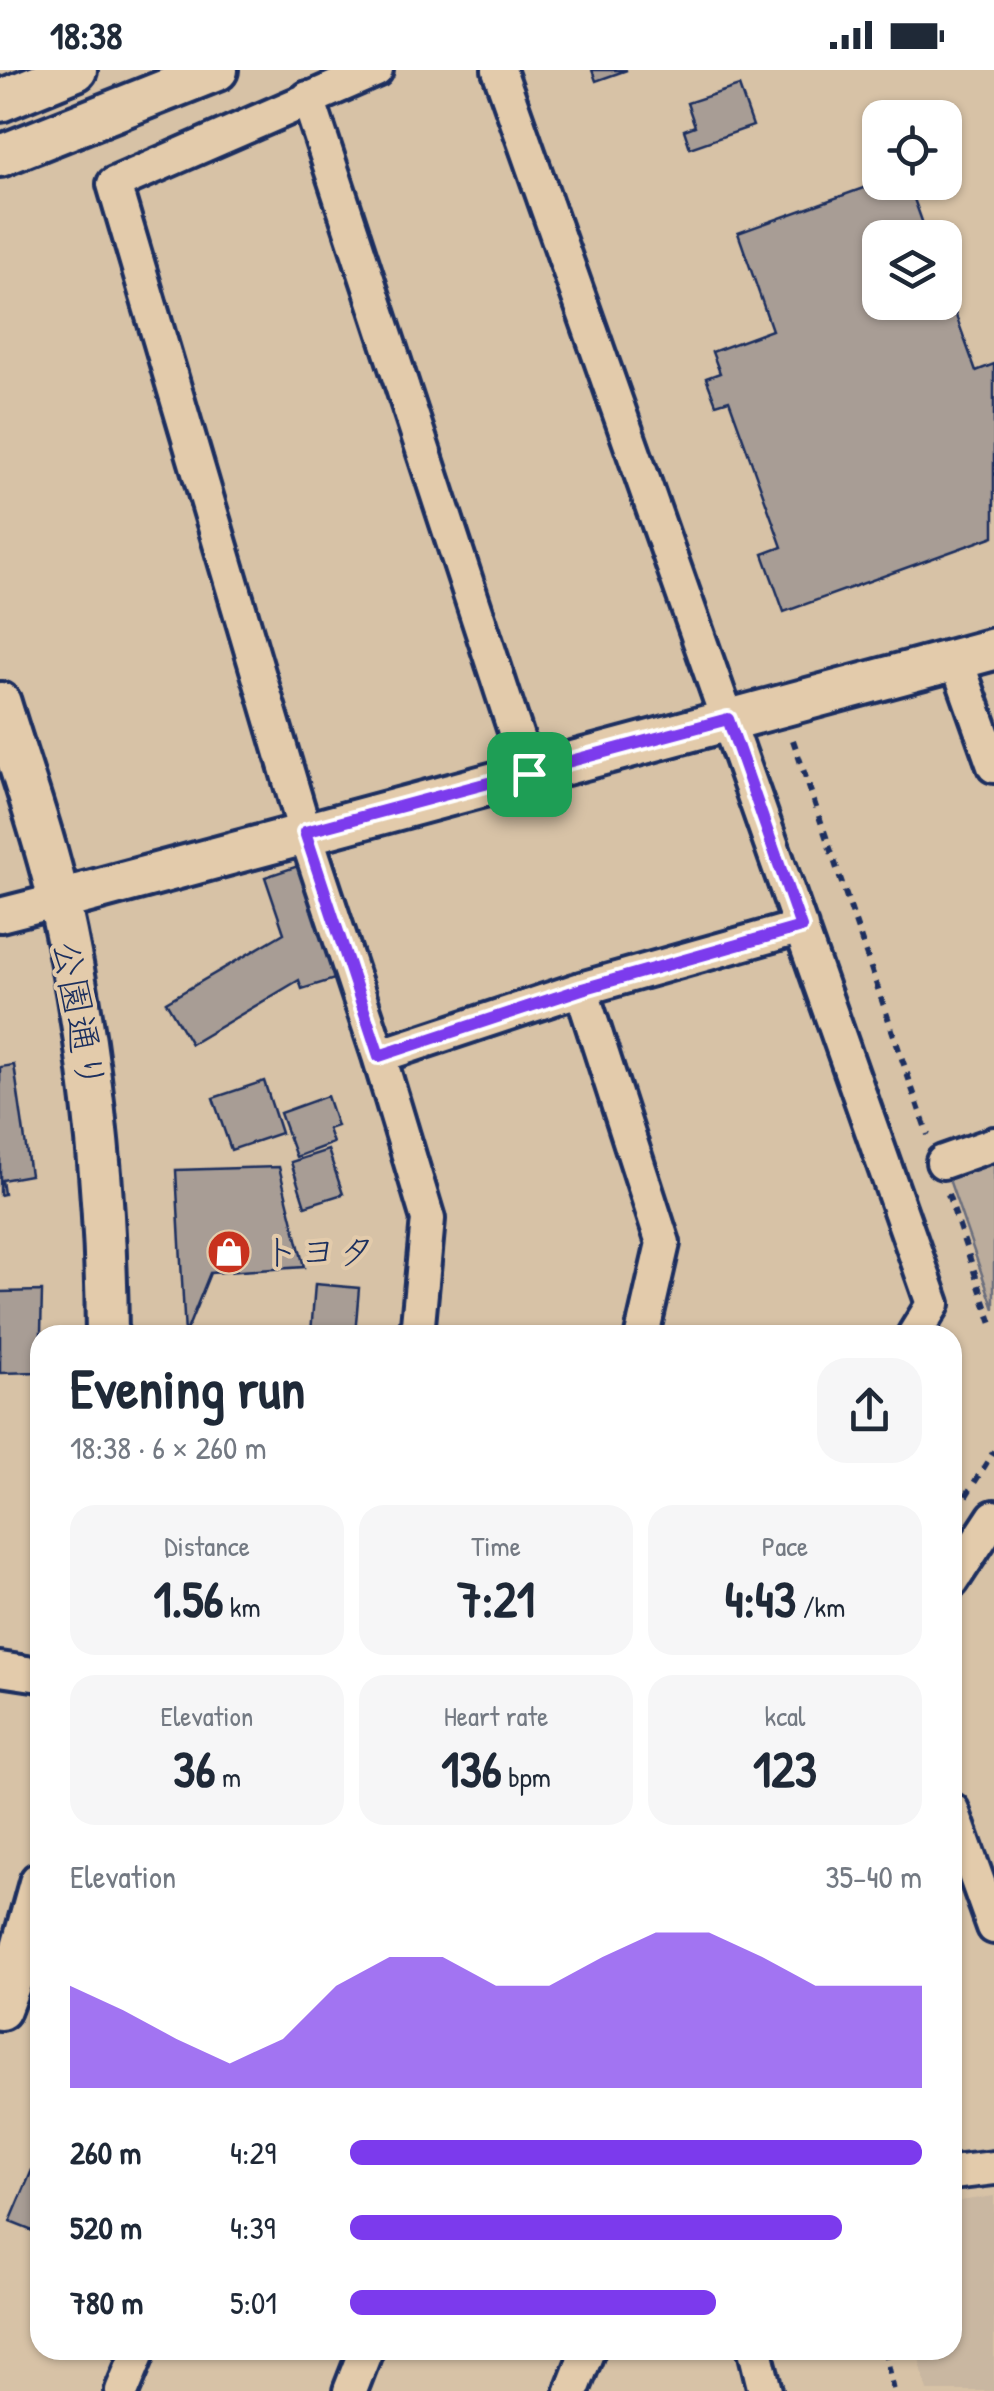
<!DOCTYPE html>
<meta charset="utf-8">
<style>
body{margin:0;font-family:"Patrick Hand","Klee One",sans-serif;background:#f6f6f7;color:#1f2937;height:100vh;display:flex;flex-direction:column;font-size:38px;white-space:nowrap}
*{box-sizing:border-box;margin:0}
p{font-size:32px;color:#747a83}
.icon{flex:none;width:55px;height:55px;fill:none;stroke:currentColor;stroke-width:2;stroke-linecap:round;stroke-linejoin:round}
.map{position:relative;flex:1;overflow:hidden}
.sheet{position:absolute;left:30px;top:1255px;width:932px;height:1035px;display:flex;flex-direction:column;background:#fff;border-radius:30px;box-shadow:0 2px 8px #0004}
.sheet>*{flex:none}
.tools{position:absolute;left:862px;top:30px;display:grid;gap:20px}
.tools a{display:grid;place-items:center;width:100px;height:100px;border-radius:20px;background:#fff;box-shadow:0 2px 8px #0004;font-size:50px}
.pin{position:absolute;display:grid;place-items:center;width:85px;height:85px;color:#fff;margin:-42px;border-radius:20px;box-shadow:0 5px 15px #0006}
.round{display:grid;place-items:center;flex:none;width:105px;height:105px;border-radius:30px;background:#f6f6f7}
.headline{display:flex;align-items:center;justify-content:space-between;height:170px;padding:0 40px}
h1{font-size:55px;font-weight:700;line-height:75px}
.figures{display:grid;grid-template-columns:repeat(3,1fr);gap:15px;height:170px;padding:10px 40px}
.figures div{display:grid;align-content:center;border-radius:25px;background:#f6f6f7;text-align:center}
.figures b{font-size:50px;font-weight:700}
.figures small{font-size:28px;font-weight:400}
.figures p{font-size:28px}
.chart{height:280px;padding:20px 40px}
.chart p{display:flex;justify-content:space-between}
.chart svg{width:100%;height:180px;margin-top:10px;fill:#7c3aed;opacity:.7}
ul{padding:0 40px;list-style:none;font-size:32px}
li{display:grid;grid-template-columns:160px 120px 1fr;align-items:center;height:75px}
li i{height:25px;border-radius:12px;background:#7c3aed}
.status{display:flex;justify-content:space-between;align-items:center;height:70px;padding:0 50px;background:#fff;direction:ltr}
.status svg{height:28px;fill:currentColor}
.map>svg:first-child{display:block}
.built{fill:#c9b7a1}
.green{fill:#bbac9c;stroke:#6b6e7d;stroke-width:2.5}
.building{fill:#a89d95;stroke:#1b2f5e;stroke-width:2.5}
.lines{fill:none;stroke-linecap:round;stroke-linejoin:round}
.minor-casing{stroke:#1b2f5e;stroke-width:40}
.tertiary-casing{stroke:#1b2f5e;stroke-width:48}
.path{stroke:#1b2f5e;stroke-width:6;stroke-dasharray:8 8;stroke-linecap:butt}
.minor{stroke:#e3cbab;stroke-width:32}
.tertiary{stroke:#e3cbab;stroke-width:40}
.route-casing{stroke:#fff;stroke-width:20}
.route{stroke:#7c3aed;stroke-width:12}
.labels{text-anchor:middle;stroke-width:8;stroke-linejoin:round;paint-order:stroke}
.street-label{font-size:38px;fill:#1b2f5e;stroke:#e3cbab}
.poi-label{font-size:38px;fill:#1b2f5e;stroke:#e3cbab;text-anchor:start}
</style>
<div class="status"><b>18:38</b><svg viewBox="0 0 49 12"><path d="M0 12V9h3v3zM5 12V6h3v6zM10 12V3h3v9zM15 12V0h3v12zM26 1h20v11H26zM47 4h2v5h-2z"/></svg></div>
<div class="map">
<svg width="994" height="2321" viewBox="0 0 994 2321">
<rect width="100%" height="100%" fill="#d7c2a6"/>
<filter id="ink" filterUnits="userSpaceOnUse"><feTurbulence type="fractalNoise" baseFrequency=".01" numOctaves="2"/><feDisplacementMap in="SourceGraphic" scale="20" xChannelSelector="R" yChannelSelector="G"/><feConvolveMatrix kernelMatrix="1 2 1 2 8 2 1 2 1" color-interpolation-filters="sRGB"/></filter>
<g filter="url(#ink)">
<!-- built -->
<path class="built" d="M994,2126V2321H927L917,2280H952L953,2132Z"/>
<!-- green -->
<path class="green" d="M994,1074V1239L943,1092Z"/>
<!-- building -->
<path class="building" d="M592,0H627L596,11Z
M739,16L753,56L690,78L684,60L695,56L687,33Z
M880,112H908L928,168H880V232H945V215L976,301L994,294V466L784,542L763,484L782,477L729,330L716,334L706,308L720,303L712,282L772,260L738,163Z
M301,795L338,908L302,919L299,910L191,974L166,932L284,863L265,807Z
M14,995L30,1105L2,1110L4,1124L0,1125V997Z
M264,1011L281,1063L231,1080L213,1028Z
M327,1026L337,1056L328,1059L333,1073L296,1087L280,1043Z
M328,1080L343,1124L305,1136L291,1092Z
M279,1097L304,1197L210,1203L185,1265L176,1100Z
M315,1214L359,1218L355,1265L311,1263Z
M42,1221L40,1302L0,1303V1222Z
M40,2081V2164L10,2152Z"/>
<g class="lines">
<defs>
<path id="minor" d="M376,0L114,114L305,762L379,986L428,1149L417,1265
M499,0L933,1234L914,1265
M308,28L529,704
M956,589L994,696
M0,845L59,830
M581,919L663,1173L642,1265
M379,986L581,919L801,857
M943,1092L994,1074
M952,1511L994,1447
M0,1599L40,1605
M952,1740L994,1857
M952,2103L994,2098
M755,2280L765,2321
M122,2321L139,2280
M350,2321L366,2280
M572,2321L588,2280"/>
<path id="tertiary" d="M0,31L76,0
M0,86L217,0
M0,633C20,699 44,765 59,831C91,974 106,1119 107,1265
M59,830L994,579
M0,1939L19,1889L40,1813"/>
</defs>
<!-- minor casing -->
<use href="#minor" class="minor-casing"/>
<!-- tertiary casing -->
<use href="#tertiary" class="tertiary-casing"/>
<!-- path -->
<path class="path" d="M793,670L928,1065
M948,1124L994,1260
M966,1426L994,1381
M885,2280L894,2321"/>
<!-- minor -->
<use href="#minor" class="minor"/>
<!-- tertiary -->
<use href="#tertiary" class="tertiary"/>
</g>
</g>
<g class="lines" filter="url(#ink)">
<defs>
<path id="route" d="M728,649L801,857L582,919L379,986L305,762Z"/>
</defs>
<!-- route casing -->
<use href="#route" class="route-casing"/>
<!-- route -->
<use href="#route" class="route"/>
</g>
<!-- icons -->
<defs>
<symbol id="shop-disc" viewBox="-11 -11 22 22"><circle r="9.5" fill="#c8321e" stroke="#e3cbab"/><path d="M-5-2.5h2.3a2.7 3.5 0 0 1 5.4 0H5L5.5 6h-11ZM-1.5-2.5h3a1.5 2.3 0 0 0-3 0Z" fill="#fff"/></symbol>
</defs>
<g fill-rule="evenodd">
<use href="#shop-disc" x="204" y="1157" width="50" height="50"/>
</g>
<g class="labels">
<!-- street labels -->
<g class="street-label">
<text transform="translate(79 945) rotate(80)" y="13">公園通り</text>
</g>
<!-- poi labels -->
<g class="poi-label">
<text x="262" y="1195">トヨタ</text>
</g>
</g>
</svg>
<div class="tools">
<a><svg class="icon" aria-label="locate" viewBox="0 0 24 24"><circle cx="12" cy="12" r="6"/><path d="M12 2v4M12 18v4M2 12h4M18 12h4"/></svg></a>
<a><svg class="icon" aria-label="layers" viewBox="0 0 24 24"><path d="M12 4l9 5-9 5-9-5zM3 14l9 5 9-5"/></svg></a>
</div>
<div class="pin" style="left:529px;top:704px;background:#1e9e55"><svg class="icon" aria-label="arrive" viewBox="0 0 24 24"><path d="M6 21V4h12l-3 4 3 4H6"/></svg></div>
<section class="sheet">
<div class="headline"><div><h1>Evening run</h1><p>18:38 · 6 × 260 m</p></div><a class="round"><svg class="icon" aria-label="share" viewBox="0 0 24 24"><path d="M12 15V3M7 8l5-5 5 5M5 13v7h14v-7"/></svg></a></div>
<div class="figures">
<div><p>Distance</p><b>1.56<small> km</small></b></div>
<div><p>Time</p><b>7:21</b></div>
<div><p>Pace</p><b>4:43<small> /km</small></b></div>
</div>
<div class="figures">
<div><p>Elevation</p><b>36<small> m</small></b></div>
<div><p>Heart rate</p><b>136<small> bpm</small></b></div>
<div><p>kcal</p><b>123</b></div>
</div>
<div class="chart"><p><span>Elevation</span>35–40 m</p>
<svg viewBox="0 0 160 44" preserveAspectRatio="none"><path d="M0 44V19L10 25L20 32L30 38L40 32L50 19L60 12L70 12L80 19L90 19L100 12L110 6L120 6L130 12L140 19L150 19L160 19V44z"/></svg>
</div>
<ul>
<li><b>260 m</b>4:29<i style="width:100%"></i></li>
<li><b>520 m</b>4:39<i style="width:86%"></i></li>
<li><b>780 m</b>5:01<i style="width:64%"></i></li>
</ul>
</section>
</div>
